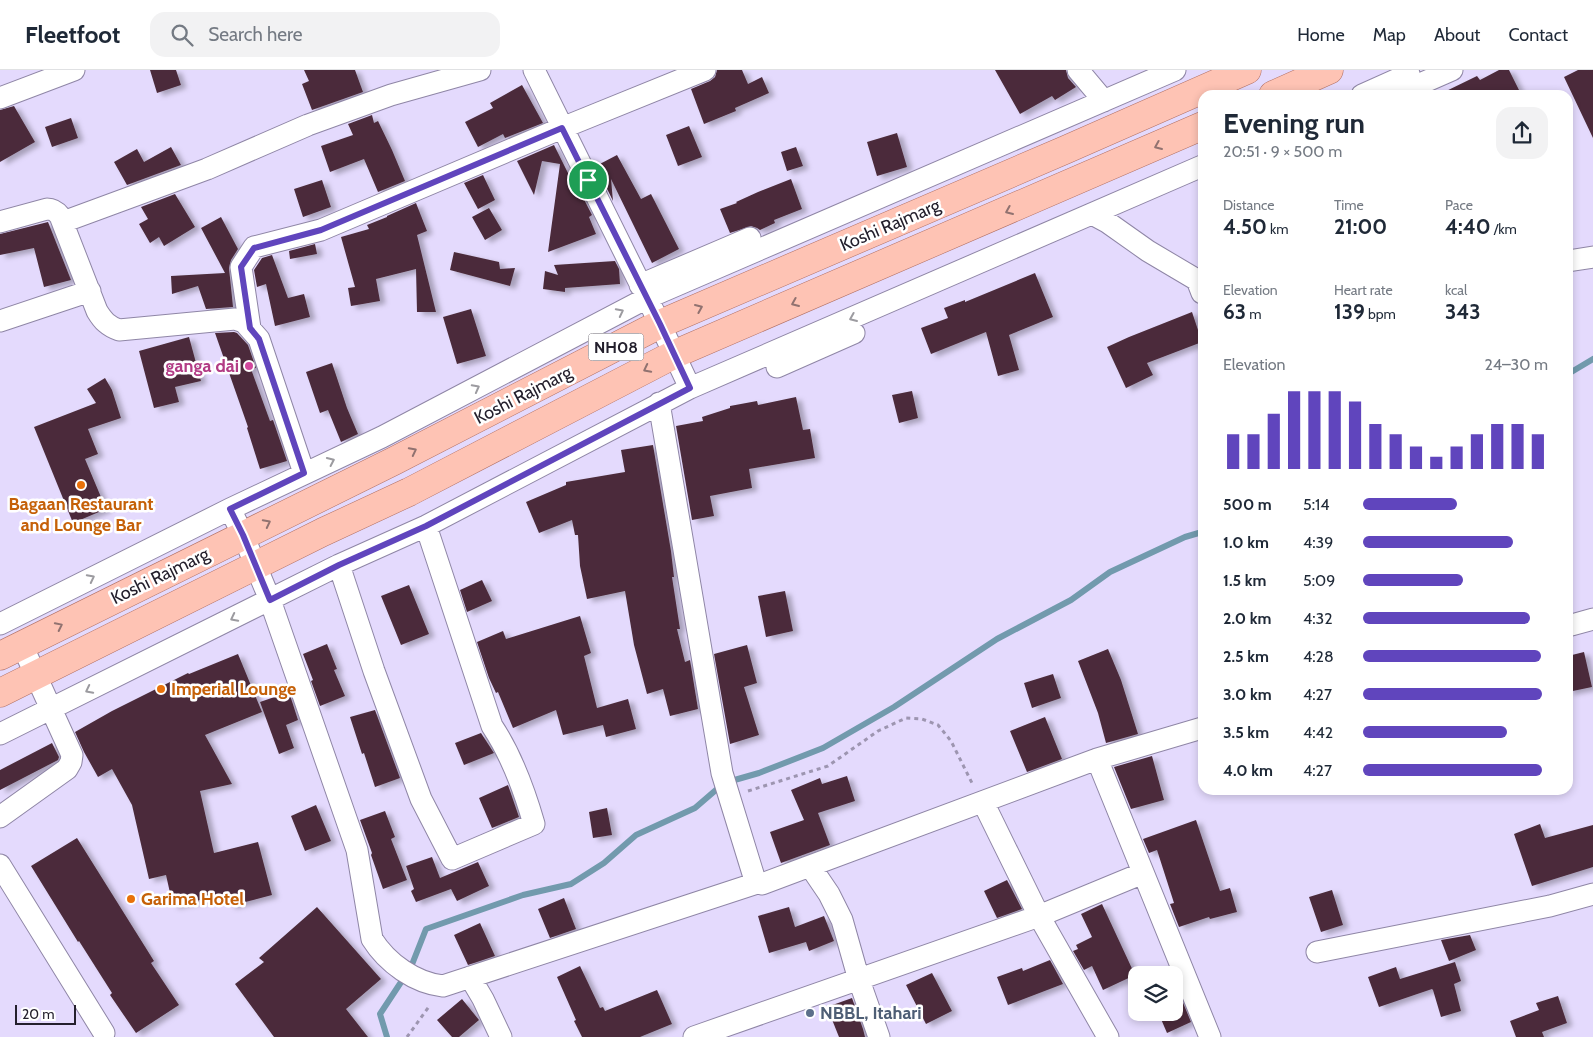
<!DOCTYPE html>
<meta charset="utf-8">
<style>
body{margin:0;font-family:Cabin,sans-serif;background:#f2f2f3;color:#1f2937;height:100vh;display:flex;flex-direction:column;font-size:19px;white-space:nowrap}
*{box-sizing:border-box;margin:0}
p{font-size:16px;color:#747a83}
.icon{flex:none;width:28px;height:28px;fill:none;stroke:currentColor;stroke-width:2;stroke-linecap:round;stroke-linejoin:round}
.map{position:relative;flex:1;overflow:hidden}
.drawer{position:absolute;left:1198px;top:20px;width:375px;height:705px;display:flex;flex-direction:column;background:#fff;border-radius:15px;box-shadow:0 2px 8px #0003}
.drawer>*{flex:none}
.fabs{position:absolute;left:1128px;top:896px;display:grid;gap:10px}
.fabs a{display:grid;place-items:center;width:55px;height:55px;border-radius:10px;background:#fff;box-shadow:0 2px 8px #0003;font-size:25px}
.scale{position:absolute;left:15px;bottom:12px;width:61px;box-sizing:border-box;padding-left:5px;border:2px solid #24202d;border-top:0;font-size:14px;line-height:18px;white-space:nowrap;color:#24202d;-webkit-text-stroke:4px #fff;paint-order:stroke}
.pin{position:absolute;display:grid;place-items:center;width:42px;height:42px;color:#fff;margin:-21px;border:2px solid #fff;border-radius:50%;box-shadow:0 1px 5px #0007}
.round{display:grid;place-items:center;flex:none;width:52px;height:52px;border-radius:15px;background:#f2f2f3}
.summary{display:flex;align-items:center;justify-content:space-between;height:85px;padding:0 25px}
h1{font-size:28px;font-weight:700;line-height:38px}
.stats{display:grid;grid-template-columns:repeat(3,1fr);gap:8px;height:85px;padding:5px 25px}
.stats div{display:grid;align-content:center}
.stats b{font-size:21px;font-weight:700}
.stats small{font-size:14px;font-weight:400}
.stats p{font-size:14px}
.chart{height:140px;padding:10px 25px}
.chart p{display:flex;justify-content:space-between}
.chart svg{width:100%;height:90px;margin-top:5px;stroke:#6045bd;stroke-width:6}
ul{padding:0 25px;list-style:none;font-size:16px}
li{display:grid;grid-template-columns:80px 60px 1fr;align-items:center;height:38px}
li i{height:12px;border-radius:6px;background:#6045bd}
header{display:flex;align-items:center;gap:30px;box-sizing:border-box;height:70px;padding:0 25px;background:#fff;border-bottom:1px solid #e0e1e3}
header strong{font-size:24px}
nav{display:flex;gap:28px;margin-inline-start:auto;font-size:18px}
.search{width:350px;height:45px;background:#f2f2f3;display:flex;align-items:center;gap:12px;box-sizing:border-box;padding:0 18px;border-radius:15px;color:#747a83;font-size:19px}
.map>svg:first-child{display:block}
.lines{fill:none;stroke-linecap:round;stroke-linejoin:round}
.stream{stroke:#729aad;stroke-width:6}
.building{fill:#4b2c3a;filter:url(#shadow)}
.minor-casing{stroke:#8f86a6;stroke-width:23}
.major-casing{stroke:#b17064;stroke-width:29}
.path{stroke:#9d95b0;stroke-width:3;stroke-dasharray:4 4;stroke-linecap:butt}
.minor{stroke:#fff;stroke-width:21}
.major{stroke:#fec3b4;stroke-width:28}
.oneway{stroke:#917270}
.oneway2{stroke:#9c9ba0}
.route-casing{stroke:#fff;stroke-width:10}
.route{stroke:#6045bd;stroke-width:6}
.hotel-dot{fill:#d1479c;stroke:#fff;stroke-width:2}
.food-dot{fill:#e8710a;stroke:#fff;stroke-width:2}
.service-dot{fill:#5c6f8a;stroke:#fff;stroke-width:2}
.labels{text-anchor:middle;stroke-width:5;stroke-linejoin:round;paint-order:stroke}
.shield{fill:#fff;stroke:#66636c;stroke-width:1}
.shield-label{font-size:16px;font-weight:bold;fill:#24202d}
.street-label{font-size:18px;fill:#24202d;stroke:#fff}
.hotel-label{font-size:18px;font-weight:bold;fill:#b23c85;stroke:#fff;text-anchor:end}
.food-label{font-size:18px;font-weight:bold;fill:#c56008;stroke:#fff;text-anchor:start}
.service-label{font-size:18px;font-weight:bold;fill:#4e5e75;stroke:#fff;text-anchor:start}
</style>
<header>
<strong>Fleetfoot</strong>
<div class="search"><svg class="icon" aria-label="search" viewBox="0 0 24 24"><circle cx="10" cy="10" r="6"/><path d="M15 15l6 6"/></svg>Search here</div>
<nav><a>Home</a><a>Map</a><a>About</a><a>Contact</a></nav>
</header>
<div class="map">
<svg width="1593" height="967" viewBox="0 0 1593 967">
<defs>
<filter id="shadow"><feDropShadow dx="5.5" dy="3" stdDeviation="2.5" flood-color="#0004"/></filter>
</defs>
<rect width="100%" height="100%" fill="#e4dafd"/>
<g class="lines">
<!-- stream -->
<path class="stream" d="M1568,304L1593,289
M387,967L380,944L411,897L426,859L523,825L571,814L604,793L636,765L695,738L724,713L759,703L823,678L894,637L997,569L1071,530L1110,502L1185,467L1202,462"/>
</g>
<!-- building -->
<path class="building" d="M150,0H176L181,15L157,23Z
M304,0H355L363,22L312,40L302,14L309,11Z
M717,0H742L748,14L762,7L769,23L735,38L736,41L704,54L691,19L710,11L715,7Z
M995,0H1066L1068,8L1076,17L1055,30L1052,26L1020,44Z
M1499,0H1509L1519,20L1510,25H1438L1477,6L1480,10Z
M1578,0H1593V68L1564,7Z
M522,15L543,53L505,68L503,64L478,77L465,52L493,38L490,33Z
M14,36L35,72L0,92V40Z
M372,45L374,53L378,51L392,80L405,111L378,122L364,89L330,102L321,76L353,65L348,54Z
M71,48L78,68L52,77L45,57Z
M689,56L702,87L678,96L666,65Z
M897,63L907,97L877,106L867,72Z
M554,75L571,109L573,108L592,145L589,147L596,164L548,182L560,94L542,91L534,125L517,91Z
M171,77L181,95L127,115L114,92L137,79L144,92Z
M796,77L803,96L787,101L781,82Z
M617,85L641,129L651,124L679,179L652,193L611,109L613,131L596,96Z
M483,105L495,130L478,139L464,113Z
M791,109L802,139L774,150L775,153L760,160L757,158L751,156L730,163L720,139L737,133L736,132L758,122Z
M322,110L331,137L303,147L294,119Z
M175,124L195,157L164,176L159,167L150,173L139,154L148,149L141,137Z
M416,133L427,161L417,165L436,242H417L416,199L376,209L380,231L351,236L348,218L355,217L341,167L369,159L367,155L387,147V146Z
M489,138L502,160L485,170L472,147Z
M221,147L238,179L231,190L229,198L233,237L206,239L198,216L172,224L171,206L225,203L201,158Z
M48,152L71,210L44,217L34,178L0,185V164Z
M315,174L317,184L290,189L289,181Z
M454,182L499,192L500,199L515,198L510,216L450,200Z
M272,185L288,228L304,224L310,247L275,256L266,214L257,217L254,200L262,188Z
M615,191L619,199L620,214L565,218V222L543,219L545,201L558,205L554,195Z
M1035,203L1053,247L1009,265L1019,300L998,306L986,262L931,284L921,258L948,248L944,238L965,230V232Z
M471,239L486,286L457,294L443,247Z
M1192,242L1202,272L1147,293L1153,305L1126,318L1107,277L1129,267Z
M234,262L237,263L248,275L256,298L251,299L270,351L273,350L287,391L260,399L247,358L248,357L215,263Z
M189,267L201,311L175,317L179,332L154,338L139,281Z
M332,293L347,338L358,364L341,372L328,340L320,343L306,302Z
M105,308L112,320L121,348L88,359L98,384L85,389L106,439L73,453L34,357L96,333L87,319Z
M912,321L918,348L899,353L892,325Z
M796,327L803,360L810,359L815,388L749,399L752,418L710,426L714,446L692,450L676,356L703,351L702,347L730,338V336L757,331L758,335Z
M653,375L671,481L674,507H672L680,559H677L685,592L690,590L698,639L670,646L663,619L647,624L634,575L625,521L587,529L580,496L578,465H575L572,450L539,463L526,432L566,415V412L625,402L621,380Z
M482,510L492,531L467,542L460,520Z
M409,515L429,564L401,575L381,526Z
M785,521L793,561L766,567L758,526Z
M580,546L591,583L584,586L597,638L628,629L636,659L606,667L603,655L563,665L556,640L513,658L498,622L496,623L489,608L477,572L503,561L506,569Z
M327,574L337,599L334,600L345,626L320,636L311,611L313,610L303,584Z
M747,575L757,613L744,617L759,665L730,674L714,584Z
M1108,579L1121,610L1138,664L1106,673L1098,643L1078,591Z
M1584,582L1592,617L1568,622V586Z
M238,584L262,642L205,665L232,714L200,721L214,783L258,772L272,825L230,836L227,824L173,836L166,805L149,809L132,735L112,699L98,707L84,682L75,662L112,641L188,603L189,604Z
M1053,604L1061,628L1032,638L1024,613Z
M289,622L298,650L286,655L294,678L279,684L260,632Z
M375,640L400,708L375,717L364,683L362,684L350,647Z
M1045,647L1062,689L1027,702L1010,661Z
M481,663L494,683L464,695L455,673Z
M52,673L59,687L58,690L0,720V700Z
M1152,686L1164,730L1131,739L1114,697Z
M847,706L855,731L818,743L830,775L781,793L770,762L804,750L791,720L820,708L822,714Z
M508,715L519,747L492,758L479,728Z
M316,735L331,771L305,781L291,746Z
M607,738L612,765L593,768L589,742Z
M385,741L395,767L391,769L407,810L383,819L371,785L372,783L360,750Z
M1196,750L1220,821L1230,818L1237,842L1210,849L1209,847L1179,857L1170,834L1174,833L1157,780L1149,783L1143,769Z
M1540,754L1545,768L1593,755V797L1532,816L1514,764Z
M77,768L154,891L151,893L179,935L136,963L110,925L112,923L79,871L78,872L31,796Z
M432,787L440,808L478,792L489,816L457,831L451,819L416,832L411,821L414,819L406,796Z
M1007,810L1022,839L997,848L984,821Z
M1332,820L1343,855L1321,862L1309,827Z
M564,828L576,859L550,868L538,839Z
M1102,834L1135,905L1103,920L1092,896L1084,900L1073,881L1078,879L1076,875L1092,867L1081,844Z
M317,837L381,909L346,939L368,967H274L235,914L264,892L259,888Z
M789,837L795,857L824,846L834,871L809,881L806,872L769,883L758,846Z
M480,853L495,886L468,895L454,865Z
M1470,865L1476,880L1449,891L1441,870Z
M1050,890L1063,914L1008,935L997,907L1022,898L1023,901Z
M1455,892L1461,911L1454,914L1461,941L1441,947L1433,920L1432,919L1379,937L1368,907L1396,897L1400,909Z
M580,896L600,938L603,937L605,941L657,920L672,954L640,967H582L574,951L576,950L557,907Z
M932,903L952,941L926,954L906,915Z
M1174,911L1191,952L1167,963L1158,942H1174Z
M1558,926L1567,953L1542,962L1544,967H1516L1510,951L1539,940L1536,933Z
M852,928L863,959L865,967H839L827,937Z
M462,929L479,950L459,967H452L437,950Z"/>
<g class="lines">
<defs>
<path id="minor" d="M534,0L660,254L690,318
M1078,0L1104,31
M1362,25L1409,4
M1395,25L1452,0
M0,28L74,0
M1094,145L1107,152L1148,181L1197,210L1202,223
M0,152L47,139C53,139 56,141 60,146L97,241C103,251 108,256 119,260L235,249L244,252L259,269L304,403
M63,152L207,99L308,55L391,25L480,0
M1568,191L1593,187
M640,215L750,168
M0,251L90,221
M250,258L241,197L254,177L321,160L562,58L705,0
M777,297L854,263
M659,333L722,703L754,807L757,813L762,814L810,796L829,824L842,850L859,910L879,967
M230,439L243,465L270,530L357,780L372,869C387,893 415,913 443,916L757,813
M339,495L374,601L421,729L452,789L534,754C524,719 512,686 492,656L426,456
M0,554L230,439L382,367L647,228L1175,0
M1568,556L1593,549
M0,664L339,495L426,456L690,318L1202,96
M1097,689L1210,967
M983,732L1039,846L1108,967
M0,747L67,699L71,692L72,685L22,575
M0,795L104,963
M810,796L1097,689L1202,658
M1317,882L1550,836L1593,824
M470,907L483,929L501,967
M694,967L1039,846L1143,803"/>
<path id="major" d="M1273,25L1329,0
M0,586L394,391L660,254L1065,80L1247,0
M0,623L323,462L409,422L675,284L1202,56"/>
</defs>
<!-- minor casing -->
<use href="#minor" class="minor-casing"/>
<!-- major casing -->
<use href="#major" class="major-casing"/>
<!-- path -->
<path class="path" d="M748,721L828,696L878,661L906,648L922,649L938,655L951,671L973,715
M407,967L430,935"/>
<!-- minor -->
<use href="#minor" class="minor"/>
<!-- major -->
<use href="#major" class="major"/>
</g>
<!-- one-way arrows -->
<defs><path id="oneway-chevron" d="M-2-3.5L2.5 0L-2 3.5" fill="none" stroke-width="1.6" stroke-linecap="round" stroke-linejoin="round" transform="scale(1.25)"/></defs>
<g class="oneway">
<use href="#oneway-chevron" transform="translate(1158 76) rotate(157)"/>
<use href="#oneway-chevron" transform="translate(1009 141) rotate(157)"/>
<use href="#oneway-chevron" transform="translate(795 233) rotate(157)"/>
<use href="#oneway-chevron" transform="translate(699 238) rotate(-23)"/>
<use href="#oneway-chevron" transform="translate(647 299) rotate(153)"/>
<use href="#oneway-chevron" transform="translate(413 381) rotate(-27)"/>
<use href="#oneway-chevron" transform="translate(267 453) rotate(-27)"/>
<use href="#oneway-chevron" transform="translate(59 556) rotate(-26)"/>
</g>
<g class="oneway2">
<use href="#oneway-chevron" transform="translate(620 242) rotate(-27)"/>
<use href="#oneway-chevron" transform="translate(853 248) rotate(157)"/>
<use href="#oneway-chevron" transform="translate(476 318) rotate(-28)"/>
<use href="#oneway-chevron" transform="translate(331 391) rotate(-25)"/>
<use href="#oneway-chevron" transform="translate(91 508) rotate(-27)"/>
<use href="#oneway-chevron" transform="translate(234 548) rotate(153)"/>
<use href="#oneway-chevron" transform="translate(89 620) rotate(153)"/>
</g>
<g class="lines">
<defs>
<path id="route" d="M562,58L660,254L690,318L426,456L339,495L270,530L243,465L230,439L304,403L259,269L250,258L241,197L254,178L321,160Z"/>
</defs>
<!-- route casing -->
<use href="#route" class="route-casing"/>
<!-- route -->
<use href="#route" class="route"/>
</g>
<!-- markers -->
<circle class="hotel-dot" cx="249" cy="296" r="5"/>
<g class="food-dot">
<circle cx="81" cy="415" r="5"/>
<circle cx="161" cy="619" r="5"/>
<circle cx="131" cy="829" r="5"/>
</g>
<circle class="service-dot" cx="810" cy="943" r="5"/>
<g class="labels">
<!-- shield labels -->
<rect class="shield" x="588.5" y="263.5" width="55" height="27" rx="4"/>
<g class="shield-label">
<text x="616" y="283">NH08</text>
</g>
<!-- street labels -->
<g class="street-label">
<text transform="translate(890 155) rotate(-23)" y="6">Koshi Rajmarg</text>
<text transform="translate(523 325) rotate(-27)" y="6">Koshi Rajmarg</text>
<text transform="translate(160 506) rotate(-26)" y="6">Koshi Rajmarg</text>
</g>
<!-- hotel labels -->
<g class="hotel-label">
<text x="239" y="302">ganga dai</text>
</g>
<!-- food labels -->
<g class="food-label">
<text x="81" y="440" text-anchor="middle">Bagaan Restaurant<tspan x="81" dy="21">and Lounge Bar</tspan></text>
<text x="171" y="625">Imperial Lounge</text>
<text x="141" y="835">Garima Hotel</text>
</g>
<!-- service labels -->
<g class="service-label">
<text x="820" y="949">NBBL, Itahari</text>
</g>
</g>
</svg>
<div class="fabs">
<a><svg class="icon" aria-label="layers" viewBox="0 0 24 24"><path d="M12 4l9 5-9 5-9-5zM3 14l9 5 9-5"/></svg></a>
</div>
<div class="scale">20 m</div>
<div class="pin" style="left:588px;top:110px;background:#1e9e55"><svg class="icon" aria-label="arrive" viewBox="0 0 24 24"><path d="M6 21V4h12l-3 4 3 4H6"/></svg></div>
<section class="drawer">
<div class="summary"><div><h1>Evening run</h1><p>20:51 · 9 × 500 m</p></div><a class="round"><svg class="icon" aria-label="share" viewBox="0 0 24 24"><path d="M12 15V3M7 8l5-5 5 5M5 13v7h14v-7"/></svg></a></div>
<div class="stats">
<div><p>Distance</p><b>4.50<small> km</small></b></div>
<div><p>Time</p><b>21:00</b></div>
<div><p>Pace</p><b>4:40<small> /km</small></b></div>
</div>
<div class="stats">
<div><p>Elevation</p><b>63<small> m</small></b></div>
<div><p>Heart rate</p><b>139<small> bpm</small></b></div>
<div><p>kcal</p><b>343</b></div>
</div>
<div class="chart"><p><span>Elevation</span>24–30 m</p>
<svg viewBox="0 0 160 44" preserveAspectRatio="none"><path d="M5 44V27M15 44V27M25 44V17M35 44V6M45 44V6M55 44V6M65 44V11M75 44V22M85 44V27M95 44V33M105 44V38M115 44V33M125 44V27M135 44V22M145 44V22M155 44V27"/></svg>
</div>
<ul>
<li><b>500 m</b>5:14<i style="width:51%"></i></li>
<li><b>1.0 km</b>4:39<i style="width:81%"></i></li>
<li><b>1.5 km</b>5:09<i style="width:54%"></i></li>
<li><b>2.0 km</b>4:32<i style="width:90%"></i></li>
<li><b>2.5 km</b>4:28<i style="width:96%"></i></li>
<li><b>3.0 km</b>4:27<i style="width:97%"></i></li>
<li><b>3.5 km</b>4:42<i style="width:78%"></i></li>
<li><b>4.0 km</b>4:27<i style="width:97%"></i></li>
</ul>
</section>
</div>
